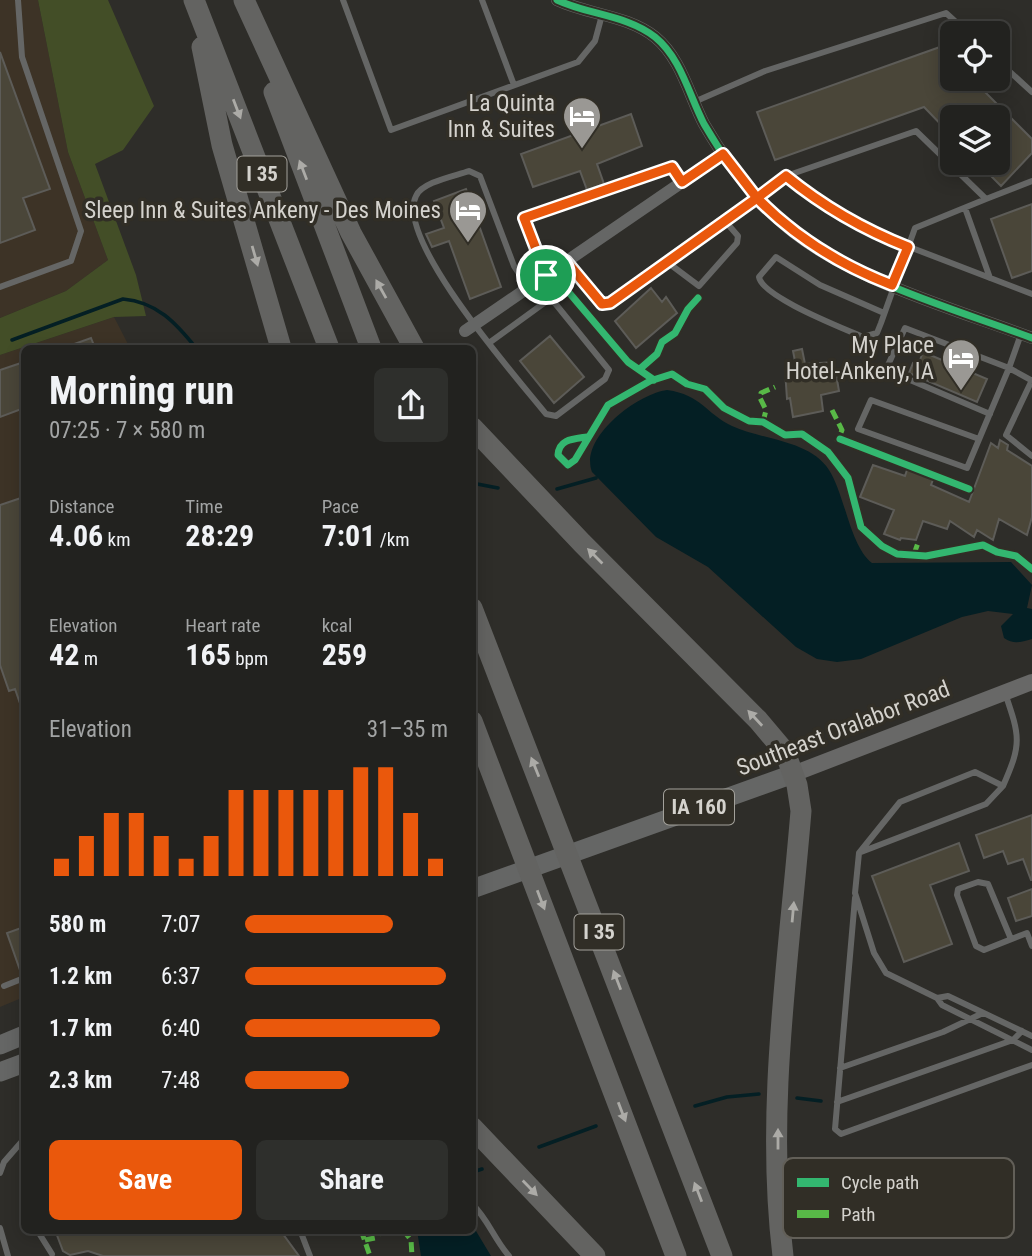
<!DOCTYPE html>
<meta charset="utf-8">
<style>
body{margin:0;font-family:"Roboto Condensed",sans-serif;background:#2e2f2c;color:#f1f3f6;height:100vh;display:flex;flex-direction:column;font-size:26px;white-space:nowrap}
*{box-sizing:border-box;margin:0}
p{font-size:23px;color:#a2a4a4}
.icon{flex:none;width:38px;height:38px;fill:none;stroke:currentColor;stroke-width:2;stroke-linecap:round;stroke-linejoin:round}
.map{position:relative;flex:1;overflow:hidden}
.sheet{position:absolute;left:21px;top:345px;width:455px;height:889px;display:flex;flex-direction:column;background:#22221f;border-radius:10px;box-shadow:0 4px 18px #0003,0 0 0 2px #3f3f3d}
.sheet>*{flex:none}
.fabs{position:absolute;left:940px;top:21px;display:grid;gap:14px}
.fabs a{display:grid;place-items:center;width:70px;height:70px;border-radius:10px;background:#22221f;box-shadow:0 4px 18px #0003,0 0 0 2px #3f3f3d;font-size:35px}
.pin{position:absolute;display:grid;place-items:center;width:60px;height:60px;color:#fff;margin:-30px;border:4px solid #fff;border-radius:50%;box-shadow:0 2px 7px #0007}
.round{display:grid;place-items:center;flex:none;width:74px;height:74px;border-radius:10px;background:#2e2f2c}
.head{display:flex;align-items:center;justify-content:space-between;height:119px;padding:0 28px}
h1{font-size:38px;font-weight:700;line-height:52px}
.figures{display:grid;grid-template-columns:repeat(3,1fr);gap:10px;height:119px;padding:7px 28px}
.figures div{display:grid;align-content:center}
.figures b{font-size:30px;font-weight:700}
.figures small{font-size:19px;font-weight:400}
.figures p{font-size:19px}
.chart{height:196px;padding:14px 28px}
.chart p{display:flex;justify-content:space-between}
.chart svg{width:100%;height:126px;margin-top:7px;stroke:#ea580c;stroke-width:6}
.cta{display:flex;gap:14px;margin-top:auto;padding:14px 28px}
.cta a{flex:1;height:80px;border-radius:10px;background:#ea580c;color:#fff;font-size:28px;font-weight:700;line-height:80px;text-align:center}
.cta a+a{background:#2e2f2c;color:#f1f3f6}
ul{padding:0 28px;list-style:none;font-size:23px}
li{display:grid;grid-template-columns:112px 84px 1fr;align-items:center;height:52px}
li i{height:18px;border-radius:9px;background:#ea580c}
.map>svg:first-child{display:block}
.commercial{fill:#3d3326}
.green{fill:#434e27}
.water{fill:#041f24}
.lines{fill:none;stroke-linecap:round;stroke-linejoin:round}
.stream{stroke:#041f24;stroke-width:3.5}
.building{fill:#4a4639;stroke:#5d5c58;stroke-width:2}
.service{stroke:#656665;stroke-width:6}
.minor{stroke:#656665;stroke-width:12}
.secondary{stroke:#686867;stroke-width:16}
.primary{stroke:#656665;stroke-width:19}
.motorway{stroke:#636361;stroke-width:21}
.quiet{stroke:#58b947;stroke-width:5;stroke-dasharray:10 5;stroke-linecap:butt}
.cycleway-casing{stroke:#312e26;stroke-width:11}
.cycleway{stroke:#33b770;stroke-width:7}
.oneway{fill:#acaba7}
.route-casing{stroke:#fff;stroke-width:14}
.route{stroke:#ea580c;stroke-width:9}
.labels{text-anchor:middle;stroke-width:7;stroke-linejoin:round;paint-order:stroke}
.shield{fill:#312e26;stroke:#a3a19b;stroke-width:2}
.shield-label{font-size:21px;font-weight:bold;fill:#d4d2cd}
.poi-label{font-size:23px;fill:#d4d2cd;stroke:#312e26;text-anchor:end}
.street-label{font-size:23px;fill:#d4d2cd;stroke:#312e26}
.key{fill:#312e26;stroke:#625f58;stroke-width:2}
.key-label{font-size:19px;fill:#d4d2cd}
</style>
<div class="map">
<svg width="1032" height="1256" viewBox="0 0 1032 1256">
<rect width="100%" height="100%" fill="#2e2d29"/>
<!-- commercial -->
<path class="commercial" d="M0,0H38L68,152L108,260L66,291L0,318Z
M114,317L130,348H24V997L0,1007V355Z"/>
<!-- green -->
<path class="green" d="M38,0H108L154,106L123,150L95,164L136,275L146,316L114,317L0,355V318L66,291L108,260L68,152Z"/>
<!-- water -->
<path class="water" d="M667,390C702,395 705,413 732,426C762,440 810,440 829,470C845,495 850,546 872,563L1011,562L1032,585L1027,608L1032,609V639C1021,642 1014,645 1004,638L1001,626L1013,614L988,611L962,617L861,659L837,662L817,659L796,647L708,567L656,537L592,472C579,438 637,394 667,390Z
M473,1226L491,1256H421L417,1230H472Z"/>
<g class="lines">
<!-- stream -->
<path class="stream" d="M12,340L123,299C157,302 176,323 196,348
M472,483L498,488
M557,489L596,478
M797,1098L821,1101
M695,1106L727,1097L759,1094
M539,1147L596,1126
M473,1172L482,1169"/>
</g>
<!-- building -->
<path class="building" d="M940,47L952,59V79H972L1032,139V153L1001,186L978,163H998V117H952V136L924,107L775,160L757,112Z
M0,52L50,189L23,198L35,230L0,243Z
M631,114L642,146L597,164L604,184L587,190L580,171L533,187L521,154Z
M466,189L501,287L470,299L449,241L432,247L426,234L444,228L434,201Z
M1032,204V271L1012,278L991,219Z
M651,288L662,302L666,297L677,313L636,348L615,321Z
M550,336L584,377L554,403L520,361Z
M91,338L95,348H67L66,347Z
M802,349L805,364L834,362L839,391L821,395L823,411L793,417L790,398L787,399L785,370L796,366L793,351Z
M923,352L987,379L977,402L909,373L913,363L918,365Z
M24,362V408L0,417V370Z
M1000,440L1008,445L1007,450L1032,466V517L1027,535L999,519L993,540L977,530L974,537L950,521L947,529L923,521L916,540L901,538L900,540L884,534L894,510L860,497L873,465L905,476L908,467L934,477L931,485L969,502L991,443L998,448Z
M24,497V712H23L15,689L9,691L0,665V505Z
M1032,815V880H1031L1023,859L1008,864L1003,851L984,858L976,835Z
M959,843L969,871L930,885L952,944L904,962L872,876Z
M1032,889V916L1016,921L1008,898Z
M24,927V972L21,973L7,933Z
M55,1230H280L299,1256H103L88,1251L70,1255L63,1251Z"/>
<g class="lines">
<!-- service -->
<path class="service" d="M343,0L391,130L578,62L595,41L602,15
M482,0L514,85
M998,61L1032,92
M694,102L765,71L946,13L968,33
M786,176L916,131L986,199L1032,181
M965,208L990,278
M566,261L602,304L610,303L786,176L813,198L860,228L1032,294
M667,262L699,286L737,243L738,236L725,221
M546,275L525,218L672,167L682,182
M0,287L71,261L81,231L22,57L18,0
M528,287L514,266L480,176L469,171C455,176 422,182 416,196C394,239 518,379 546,414L556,416L605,379L609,370L537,281
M884,313L820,285L776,257L759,277C762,297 843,328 863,337L877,333L881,323L915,228L986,199
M1021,334L1009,368L1031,380
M489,343L551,298
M1032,380L1006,435L1032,456
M979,439L871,400L858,429L967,468L1009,368L905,328L888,365L889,371L990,414
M861,852L986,804L1003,786
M855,898L835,1129L841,1134L1032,1065
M1011,939L988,884L978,882L958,889L957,895L976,946L984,950L1027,933L1032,946
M4,986L24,978
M937,998L886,973L874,953L855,893L859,853L900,802L975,772L1003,786C1022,743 1020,737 1005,693
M1032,1036L948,996L937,998L942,1005L1032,1050
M840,1068L943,1032L983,1013
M837,1102L1013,1040L1022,1031
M0,1173L4,1162L24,1139
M472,1204C488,1219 494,1239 509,1256
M0,1228L8,1256
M37,1230L52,1254
M300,1230L310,1256"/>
<!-- minor -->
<path class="minor" d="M557,0C589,15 627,15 655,37C681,58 689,95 704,124C726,162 753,198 787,227C850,280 955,309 1032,338
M465,331L723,154"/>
<!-- secondary -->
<path class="secondary" d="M793,774L1032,682"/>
<!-- primary -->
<path class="primary" d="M472,889L793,774
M0,1045L24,1035
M0,1072L24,1063"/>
<!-- motorway -->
<path class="motorway" d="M194,0L329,348
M244,0L351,233L414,348
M202,47L222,145L281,348
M274,92L371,348
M472,427L582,543L758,720L785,752L797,785L801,811C789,958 765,1109 783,1256
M472,608L722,1256
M472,721L676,1256
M472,1127L595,1256"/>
<!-- quiet -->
<path class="quiet" d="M832,410L842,430L837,442
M763,422L766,410L760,398L761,393L775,387
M914,554L919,540
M361,1230L370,1256
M403,1230L411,1240L412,1256
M365,1240L375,1238L383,1230"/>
<defs>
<path id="cycleway" d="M557,0C589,15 627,15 655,37C681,58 689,95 704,124C726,162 753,198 787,227C850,280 955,309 1032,338
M573,269L560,282L628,362L654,380
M641,368L657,354L662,342L675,333L688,309L698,298
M587,437C573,439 559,439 558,455L568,465L575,460L608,405L650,381L672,374L687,384L705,389L724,408L749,421L763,422L785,435L802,434L828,452L848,478L861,527L882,546L897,554L926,556L983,545L997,552L1016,556L1032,569
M840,439L969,489"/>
</defs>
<!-- cycleway casing -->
<use href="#cycleway" class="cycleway-casing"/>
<!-- cycleway -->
<use href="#cycleway" class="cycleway"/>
</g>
<!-- one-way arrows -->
<defs><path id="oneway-solid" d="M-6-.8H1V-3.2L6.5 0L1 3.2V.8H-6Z" transform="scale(1.75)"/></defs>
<g class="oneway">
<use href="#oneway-solid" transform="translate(237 109) rotate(69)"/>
<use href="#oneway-solid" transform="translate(303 170) rotate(-111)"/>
<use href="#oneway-solid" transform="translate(255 256) rotate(74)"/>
<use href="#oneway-solid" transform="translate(381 289) rotate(-119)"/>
<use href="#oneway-solid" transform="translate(595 556) rotate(-135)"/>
<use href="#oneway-solid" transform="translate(755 718) rotate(-133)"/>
<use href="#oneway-solid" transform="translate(535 767) rotate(-112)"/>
<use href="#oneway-solid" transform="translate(541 900) rotate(69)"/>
<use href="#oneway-solid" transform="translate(793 912) rotate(-85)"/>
<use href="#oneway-solid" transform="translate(617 980) rotate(-111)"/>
<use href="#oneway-solid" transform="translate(622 1112) rotate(69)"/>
<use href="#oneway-solid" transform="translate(778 1139) rotate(-90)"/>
<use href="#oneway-solid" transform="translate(530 1188) rotate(46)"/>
<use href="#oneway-solid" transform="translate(698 1192) rotate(-111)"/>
</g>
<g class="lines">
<defs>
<path id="route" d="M546,275L566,261L602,304L610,303L757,198C796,238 840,265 892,285L908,247C862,229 824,207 786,176L757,198L723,154L682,182L672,167L524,218L546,275"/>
</defs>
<!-- route casing -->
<use href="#route" class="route-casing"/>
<!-- route -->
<use href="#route" class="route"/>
</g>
<!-- icons -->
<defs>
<symbol id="hotel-pin" viewBox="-11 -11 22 30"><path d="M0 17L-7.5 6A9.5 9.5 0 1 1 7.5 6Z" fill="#9a9894" stroke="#312e26"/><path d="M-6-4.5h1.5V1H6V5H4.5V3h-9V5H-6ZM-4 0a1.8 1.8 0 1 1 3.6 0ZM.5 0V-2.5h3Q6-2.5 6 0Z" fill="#fff"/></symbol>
</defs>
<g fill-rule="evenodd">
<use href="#hotel-pin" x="560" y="94" width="44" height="60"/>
<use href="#hotel-pin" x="446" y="188" width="44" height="60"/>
<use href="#hotel-pin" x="939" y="336" width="44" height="60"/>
</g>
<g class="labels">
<!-- shield labels -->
<g class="shield">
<rect x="237.5" y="156.5" width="49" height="35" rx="5"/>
<rect x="664" y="789.5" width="70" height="35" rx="5"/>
<rect x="574.5" y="914.5" width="49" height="35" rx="5"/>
</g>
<g class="shield-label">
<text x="262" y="181">I 35</text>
<text x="699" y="814">IA 160</text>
<text x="599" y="939">I 35</text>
</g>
<!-- poi labels -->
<g class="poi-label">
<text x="555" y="111">La Quinta<tspan x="555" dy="26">Inn &amp; Suites</tspan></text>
<text x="441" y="218">Sleep Inn &amp; Suites Ankeny - Des Moines</text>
<text x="934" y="353">My Place<tspan x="934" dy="26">Hotel-Ankeny, IA</tspan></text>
</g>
<!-- street labels -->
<g class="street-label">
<text transform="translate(843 728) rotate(-21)" y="8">Southeast Oralabor Road</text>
</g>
</g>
<!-- legend -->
<rect x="783" y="1158" width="231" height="80" rx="10" class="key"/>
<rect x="797" y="1178" width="32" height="9" fill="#33b770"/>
<rect x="797" y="1210" width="32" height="8" fill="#58b947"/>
<g class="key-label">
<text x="841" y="1189">Cycle path</text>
<text x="841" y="1221">Path</text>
</g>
</svg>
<div class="fabs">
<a><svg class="icon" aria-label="locate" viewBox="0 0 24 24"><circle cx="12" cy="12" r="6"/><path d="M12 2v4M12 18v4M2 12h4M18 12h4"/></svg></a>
<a><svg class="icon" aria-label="layers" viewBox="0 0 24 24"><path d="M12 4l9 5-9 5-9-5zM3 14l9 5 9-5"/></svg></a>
</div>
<div class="pin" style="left:546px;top:275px;background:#1e9e55"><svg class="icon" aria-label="arrive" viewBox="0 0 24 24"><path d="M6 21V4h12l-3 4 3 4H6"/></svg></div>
<section class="sheet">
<div class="head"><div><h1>Morning run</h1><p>07:25 · 7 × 580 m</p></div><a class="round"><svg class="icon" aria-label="share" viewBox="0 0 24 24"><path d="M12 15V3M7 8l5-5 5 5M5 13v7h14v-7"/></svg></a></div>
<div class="figures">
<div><p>Distance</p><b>4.06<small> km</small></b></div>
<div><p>Time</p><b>28:29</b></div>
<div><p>Pace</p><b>7:01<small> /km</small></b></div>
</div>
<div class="figures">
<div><p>Elevation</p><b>42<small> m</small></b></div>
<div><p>Heart rate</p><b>165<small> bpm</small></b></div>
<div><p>kcal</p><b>259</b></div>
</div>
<div class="chart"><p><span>Elevation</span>31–35 m</p>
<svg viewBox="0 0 160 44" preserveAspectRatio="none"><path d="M5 44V38M15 44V30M25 44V22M35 44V22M45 44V30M55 44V38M65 44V30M75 44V14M85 44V14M95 44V14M105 44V14M115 44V14M125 44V6M135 44V6M145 44V22M155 44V38"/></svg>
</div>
<ul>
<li><b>580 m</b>7:07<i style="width:73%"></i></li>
<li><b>1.2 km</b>6:37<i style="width:99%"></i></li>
<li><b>1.7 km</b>6:40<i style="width:96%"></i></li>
<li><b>2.3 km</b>7:48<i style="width:51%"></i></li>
</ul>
<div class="cta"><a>Save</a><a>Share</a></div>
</section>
</div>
